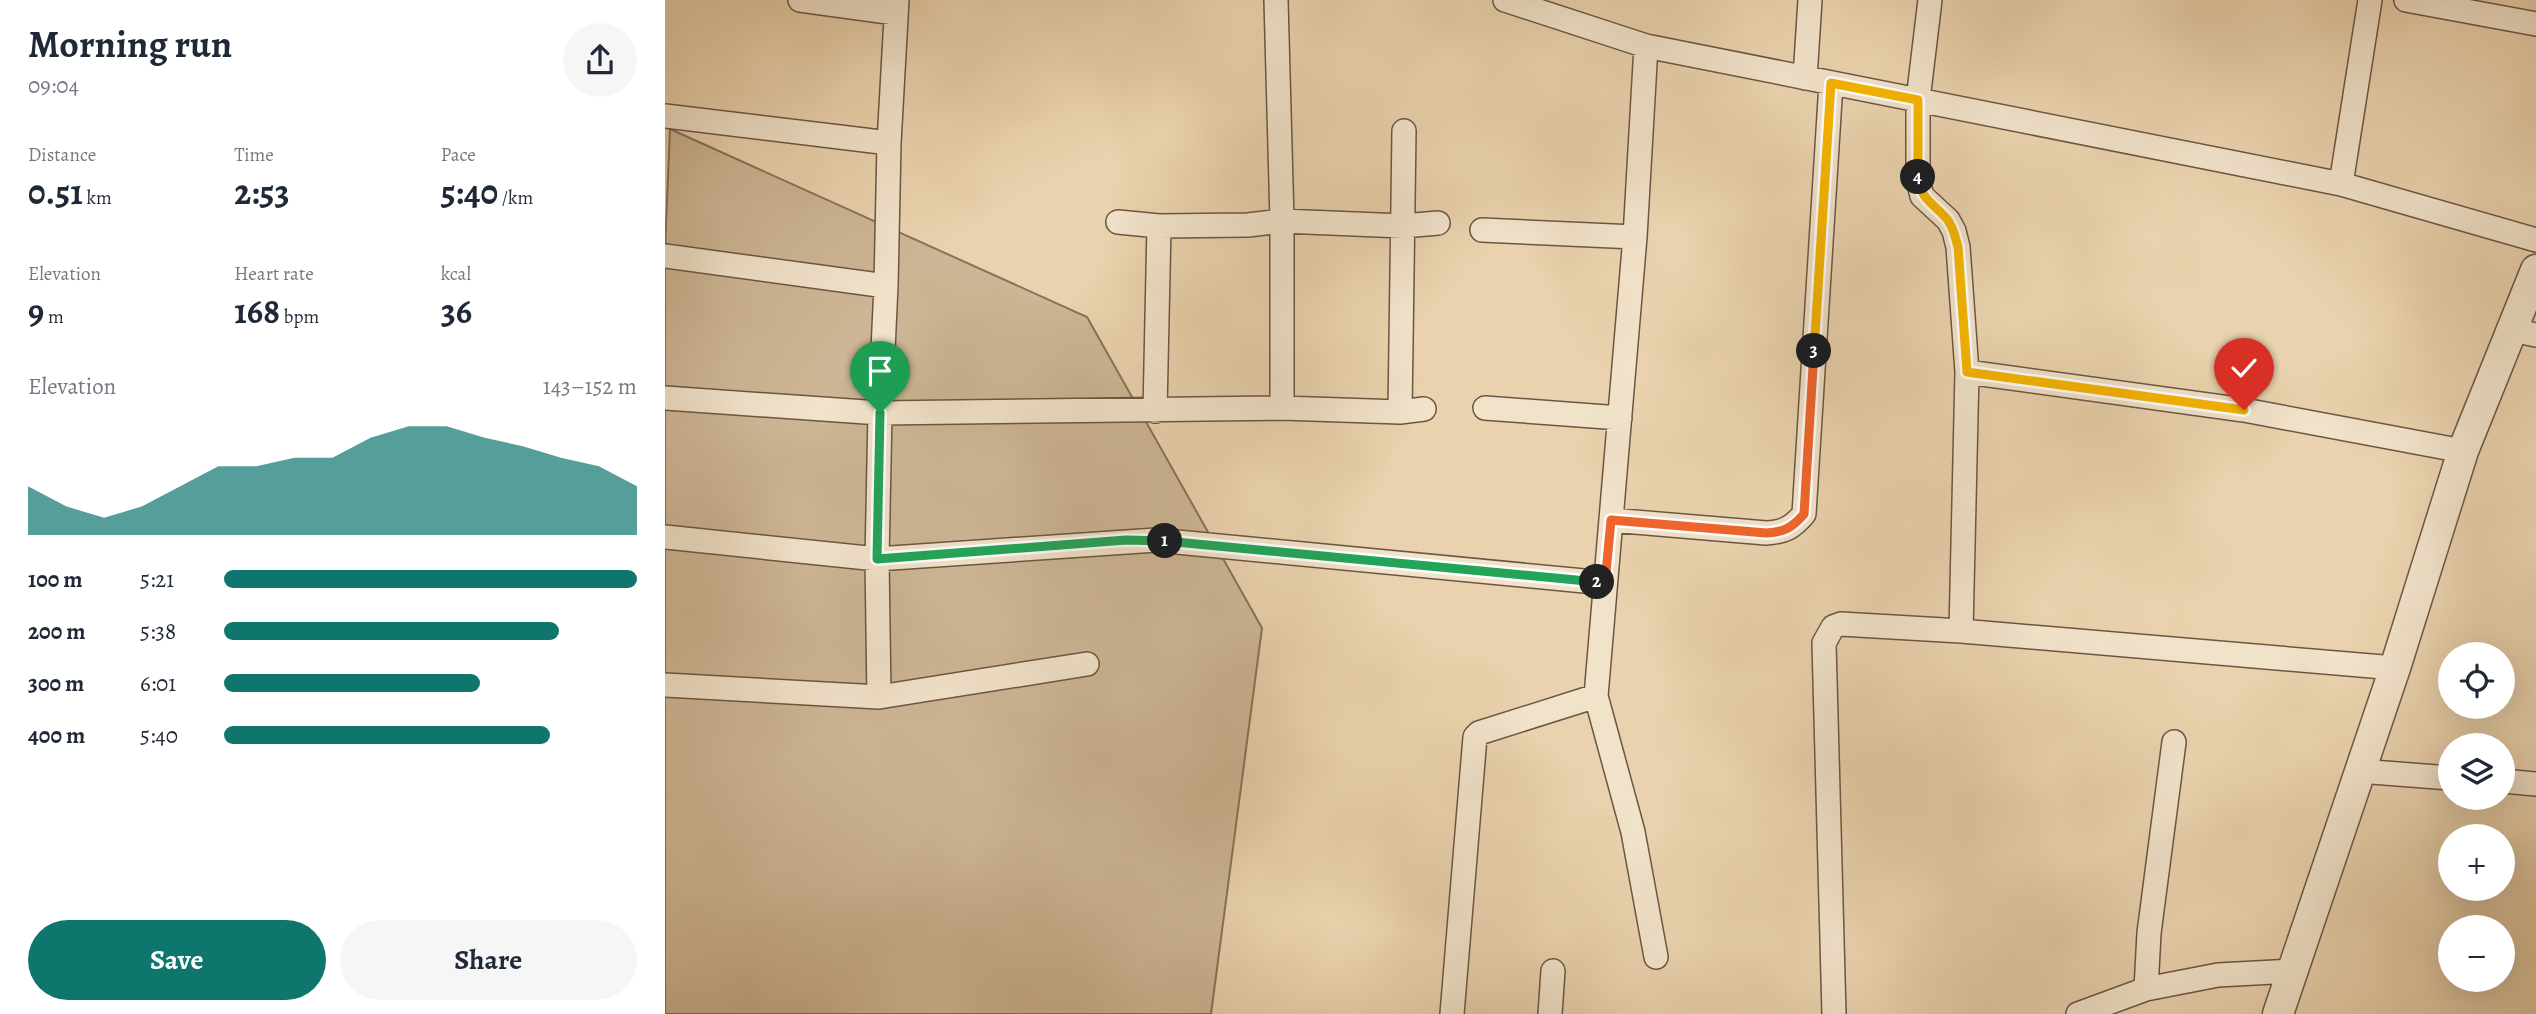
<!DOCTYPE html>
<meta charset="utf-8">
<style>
body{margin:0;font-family:Alegreya,serif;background:#f6f6f7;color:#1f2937;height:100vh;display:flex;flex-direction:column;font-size:26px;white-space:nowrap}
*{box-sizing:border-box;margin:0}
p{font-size:23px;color:#747a83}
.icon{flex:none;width:38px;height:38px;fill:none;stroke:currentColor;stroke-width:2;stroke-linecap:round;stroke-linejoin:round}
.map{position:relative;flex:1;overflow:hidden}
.details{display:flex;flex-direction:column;background:#fff;width:665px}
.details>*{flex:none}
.fabs{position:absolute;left:1773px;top:642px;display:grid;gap:14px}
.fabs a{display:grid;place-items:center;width:77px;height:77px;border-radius:50%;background:#fff;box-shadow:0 7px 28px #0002;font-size:35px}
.pin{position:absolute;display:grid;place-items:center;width:60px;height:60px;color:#fff;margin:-72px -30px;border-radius:50% 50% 50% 0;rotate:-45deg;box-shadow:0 0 7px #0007}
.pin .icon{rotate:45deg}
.km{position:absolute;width:35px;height:35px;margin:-18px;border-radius:50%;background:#222;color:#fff;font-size:19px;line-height:35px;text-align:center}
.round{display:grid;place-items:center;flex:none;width:74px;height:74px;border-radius:37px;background:#f6f6f7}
.headline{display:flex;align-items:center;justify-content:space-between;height:119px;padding:0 28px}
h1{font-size:38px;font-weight:600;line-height:52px}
.figures{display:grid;grid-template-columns:repeat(3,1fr);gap:10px;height:119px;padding:7px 28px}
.figures div{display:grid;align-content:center}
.figures b{font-size:35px;font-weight:600}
.figures small{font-size:19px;font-weight:400}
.figures p{font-size:19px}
.chart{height:196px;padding:14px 28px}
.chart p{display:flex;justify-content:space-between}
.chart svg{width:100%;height:126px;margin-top:7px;fill:#0f766e;opacity:.7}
.primary-button{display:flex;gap:14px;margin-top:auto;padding:14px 28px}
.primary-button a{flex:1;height:80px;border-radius:42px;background:#0f766e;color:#fff;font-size:28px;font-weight:600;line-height:80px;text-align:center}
.primary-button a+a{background:#f6f6f7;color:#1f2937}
ul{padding:0 28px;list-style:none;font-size:23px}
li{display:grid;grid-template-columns:112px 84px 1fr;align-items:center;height:52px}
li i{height:18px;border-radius:9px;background:#0f766e}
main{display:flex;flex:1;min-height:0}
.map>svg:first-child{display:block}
.green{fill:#cdb695;stroke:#88715a;stroke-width:2}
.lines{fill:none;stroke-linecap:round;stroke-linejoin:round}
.minor-casing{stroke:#6c5643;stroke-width:26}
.tertiary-casing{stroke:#6c5643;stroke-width:33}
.minor{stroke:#f1e2ca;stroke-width:23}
.tertiary{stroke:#f1e2ca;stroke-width:30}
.split-1-casing{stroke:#fff;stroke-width:14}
.split-2-casing{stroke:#fff;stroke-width:14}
.split-3-casing{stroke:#fff;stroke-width:14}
.split-4-casing{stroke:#fff;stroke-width:14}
.split-5-casing{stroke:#fff;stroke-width:14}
.split-1{stroke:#22a559;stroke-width:9}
.split-2{stroke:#22a559;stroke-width:9}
.split-3{stroke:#f0652b;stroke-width:9}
.split-4{stroke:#f5b400;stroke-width:9}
.split-5{stroke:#f5b400;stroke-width:9}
</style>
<main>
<section class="details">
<div class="headline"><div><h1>Morning run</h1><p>09:04</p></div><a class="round"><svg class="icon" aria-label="share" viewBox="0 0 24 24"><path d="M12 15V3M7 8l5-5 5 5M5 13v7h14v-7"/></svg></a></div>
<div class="figures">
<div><p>Distance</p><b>0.51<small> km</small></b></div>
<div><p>Time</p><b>2:53</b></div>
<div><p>Pace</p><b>5:40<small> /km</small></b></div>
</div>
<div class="figures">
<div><p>Elevation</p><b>9<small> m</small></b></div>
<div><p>Heart rate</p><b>168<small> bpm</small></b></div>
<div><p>kcal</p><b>36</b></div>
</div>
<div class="chart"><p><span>Elevation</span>143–152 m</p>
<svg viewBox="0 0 160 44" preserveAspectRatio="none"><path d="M0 44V27L10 34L20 38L30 34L40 27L50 20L60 20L70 17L80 17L90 10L100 6L110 6L120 10L130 13L140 17L150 20L160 27V44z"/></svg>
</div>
<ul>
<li><b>100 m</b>5:21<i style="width:100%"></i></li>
<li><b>200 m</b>5:38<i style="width:81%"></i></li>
<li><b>300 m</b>6:01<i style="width:62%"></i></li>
<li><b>400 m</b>5:40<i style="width:79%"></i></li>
</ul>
<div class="primary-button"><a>Save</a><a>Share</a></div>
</section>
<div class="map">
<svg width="1871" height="1014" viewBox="0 0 1871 1014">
<rect width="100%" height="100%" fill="#e9d2ad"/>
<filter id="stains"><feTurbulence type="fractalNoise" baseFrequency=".00286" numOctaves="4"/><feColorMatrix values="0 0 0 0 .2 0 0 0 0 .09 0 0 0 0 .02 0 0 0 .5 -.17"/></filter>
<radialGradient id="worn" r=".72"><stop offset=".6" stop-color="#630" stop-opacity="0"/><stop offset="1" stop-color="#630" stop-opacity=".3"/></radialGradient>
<!-- green -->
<path class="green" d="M5,129L422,317L597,628L546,1014H0V249Z"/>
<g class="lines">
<defs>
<path id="minor" d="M135,0L230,13
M611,0L617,221V408
M840,0L981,46L1676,184L1871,240
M1265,0L1253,100V180L1257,196L1283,220L1289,231L1293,247L1302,372L1296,631L1730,668
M1741,0L1871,24
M981,46L970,237L931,696L968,832L991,957
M1140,78L1145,0
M0,116L224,143
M1676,184L1705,0
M453,222L494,226L583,225L617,221L738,226L773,223
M817,230L970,237
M0,256L221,286L215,413L617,408L735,412L759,409
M221,286L224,143L232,0
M1847,330L1871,335
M1302,372L1579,410L1798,451
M0,398L215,413L212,559L214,697L422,664
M820,408L955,418
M490,411L494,226
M735,412L739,131
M946,520L1101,533C1119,532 1127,528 1139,514L1166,83
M0,537L212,559L491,540L940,583
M0,685L214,697
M1694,771L1785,778
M1838,781L1871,784
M1481,989L1484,933L1509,742
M787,1014L810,737L814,733L931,696
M885,1014L888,971
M1169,1014L1159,643L1168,627L1176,624L1296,631
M1413,1014L1481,989L1553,975L1628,971"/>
<path id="tertiary" d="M1613,1014L1730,668L1798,451L1871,270"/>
</defs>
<!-- minor casing -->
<use href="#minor" class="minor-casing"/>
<!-- tertiary casing -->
<use href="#tertiary" class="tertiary-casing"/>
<!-- minor -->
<use href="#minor" class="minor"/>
<!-- tertiary -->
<use href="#tertiary" class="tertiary"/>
</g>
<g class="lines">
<defs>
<path id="split-1" d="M215,413L212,559L461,540L500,541"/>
<path id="split-2" d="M500,541L932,582"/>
<path id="split-3" d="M932,582L940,583L946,520L1101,533C1119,532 1127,528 1139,514L1149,351"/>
<path id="split-4" d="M1149,351L1166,83L1253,100V177"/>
<path id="split-5" d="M1253,177C1256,200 1268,203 1282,219C1289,228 1290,237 1293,247L1302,372L1579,410"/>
</defs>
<!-- split-1 casing -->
<use href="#split-1" class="split-1-casing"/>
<!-- split-2 casing -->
<use href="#split-2" class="split-2-casing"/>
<!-- split-3 casing -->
<use href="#split-3" class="split-3-casing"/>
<!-- split-4 casing -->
<use href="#split-4" class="split-4-casing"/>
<!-- split-5 casing -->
<use href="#split-5" class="split-5-casing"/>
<!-- split-1 -->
<use href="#split-1" class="split-1"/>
<!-- split-2 -->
<use href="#split-2" class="split-2"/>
<!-- split-3 -->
<use href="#split-3" class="split-3"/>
<!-- split-4 -->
<use href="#split-4" class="split-4"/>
<!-- split-5 -->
<use href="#split-5" class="split-5"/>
</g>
<rect width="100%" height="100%" filter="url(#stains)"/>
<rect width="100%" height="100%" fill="url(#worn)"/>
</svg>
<div class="fabs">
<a><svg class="icon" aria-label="locate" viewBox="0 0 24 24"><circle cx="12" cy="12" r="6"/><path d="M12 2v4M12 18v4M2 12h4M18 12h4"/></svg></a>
<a><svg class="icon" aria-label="layers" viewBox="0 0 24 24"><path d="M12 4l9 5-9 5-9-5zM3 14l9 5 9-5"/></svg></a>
<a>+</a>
<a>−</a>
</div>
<div class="pin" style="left:215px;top:413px;background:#1e9e55"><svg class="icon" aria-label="arrive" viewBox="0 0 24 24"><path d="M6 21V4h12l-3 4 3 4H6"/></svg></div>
<div class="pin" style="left:1579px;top:410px;background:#d93025"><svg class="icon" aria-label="check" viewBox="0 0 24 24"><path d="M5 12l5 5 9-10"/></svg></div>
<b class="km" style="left:500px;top:541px">1</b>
<b class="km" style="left:932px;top:582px">2</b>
<b class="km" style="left:1149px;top:351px">3</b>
<b class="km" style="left:1253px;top:177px">4</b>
</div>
</main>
